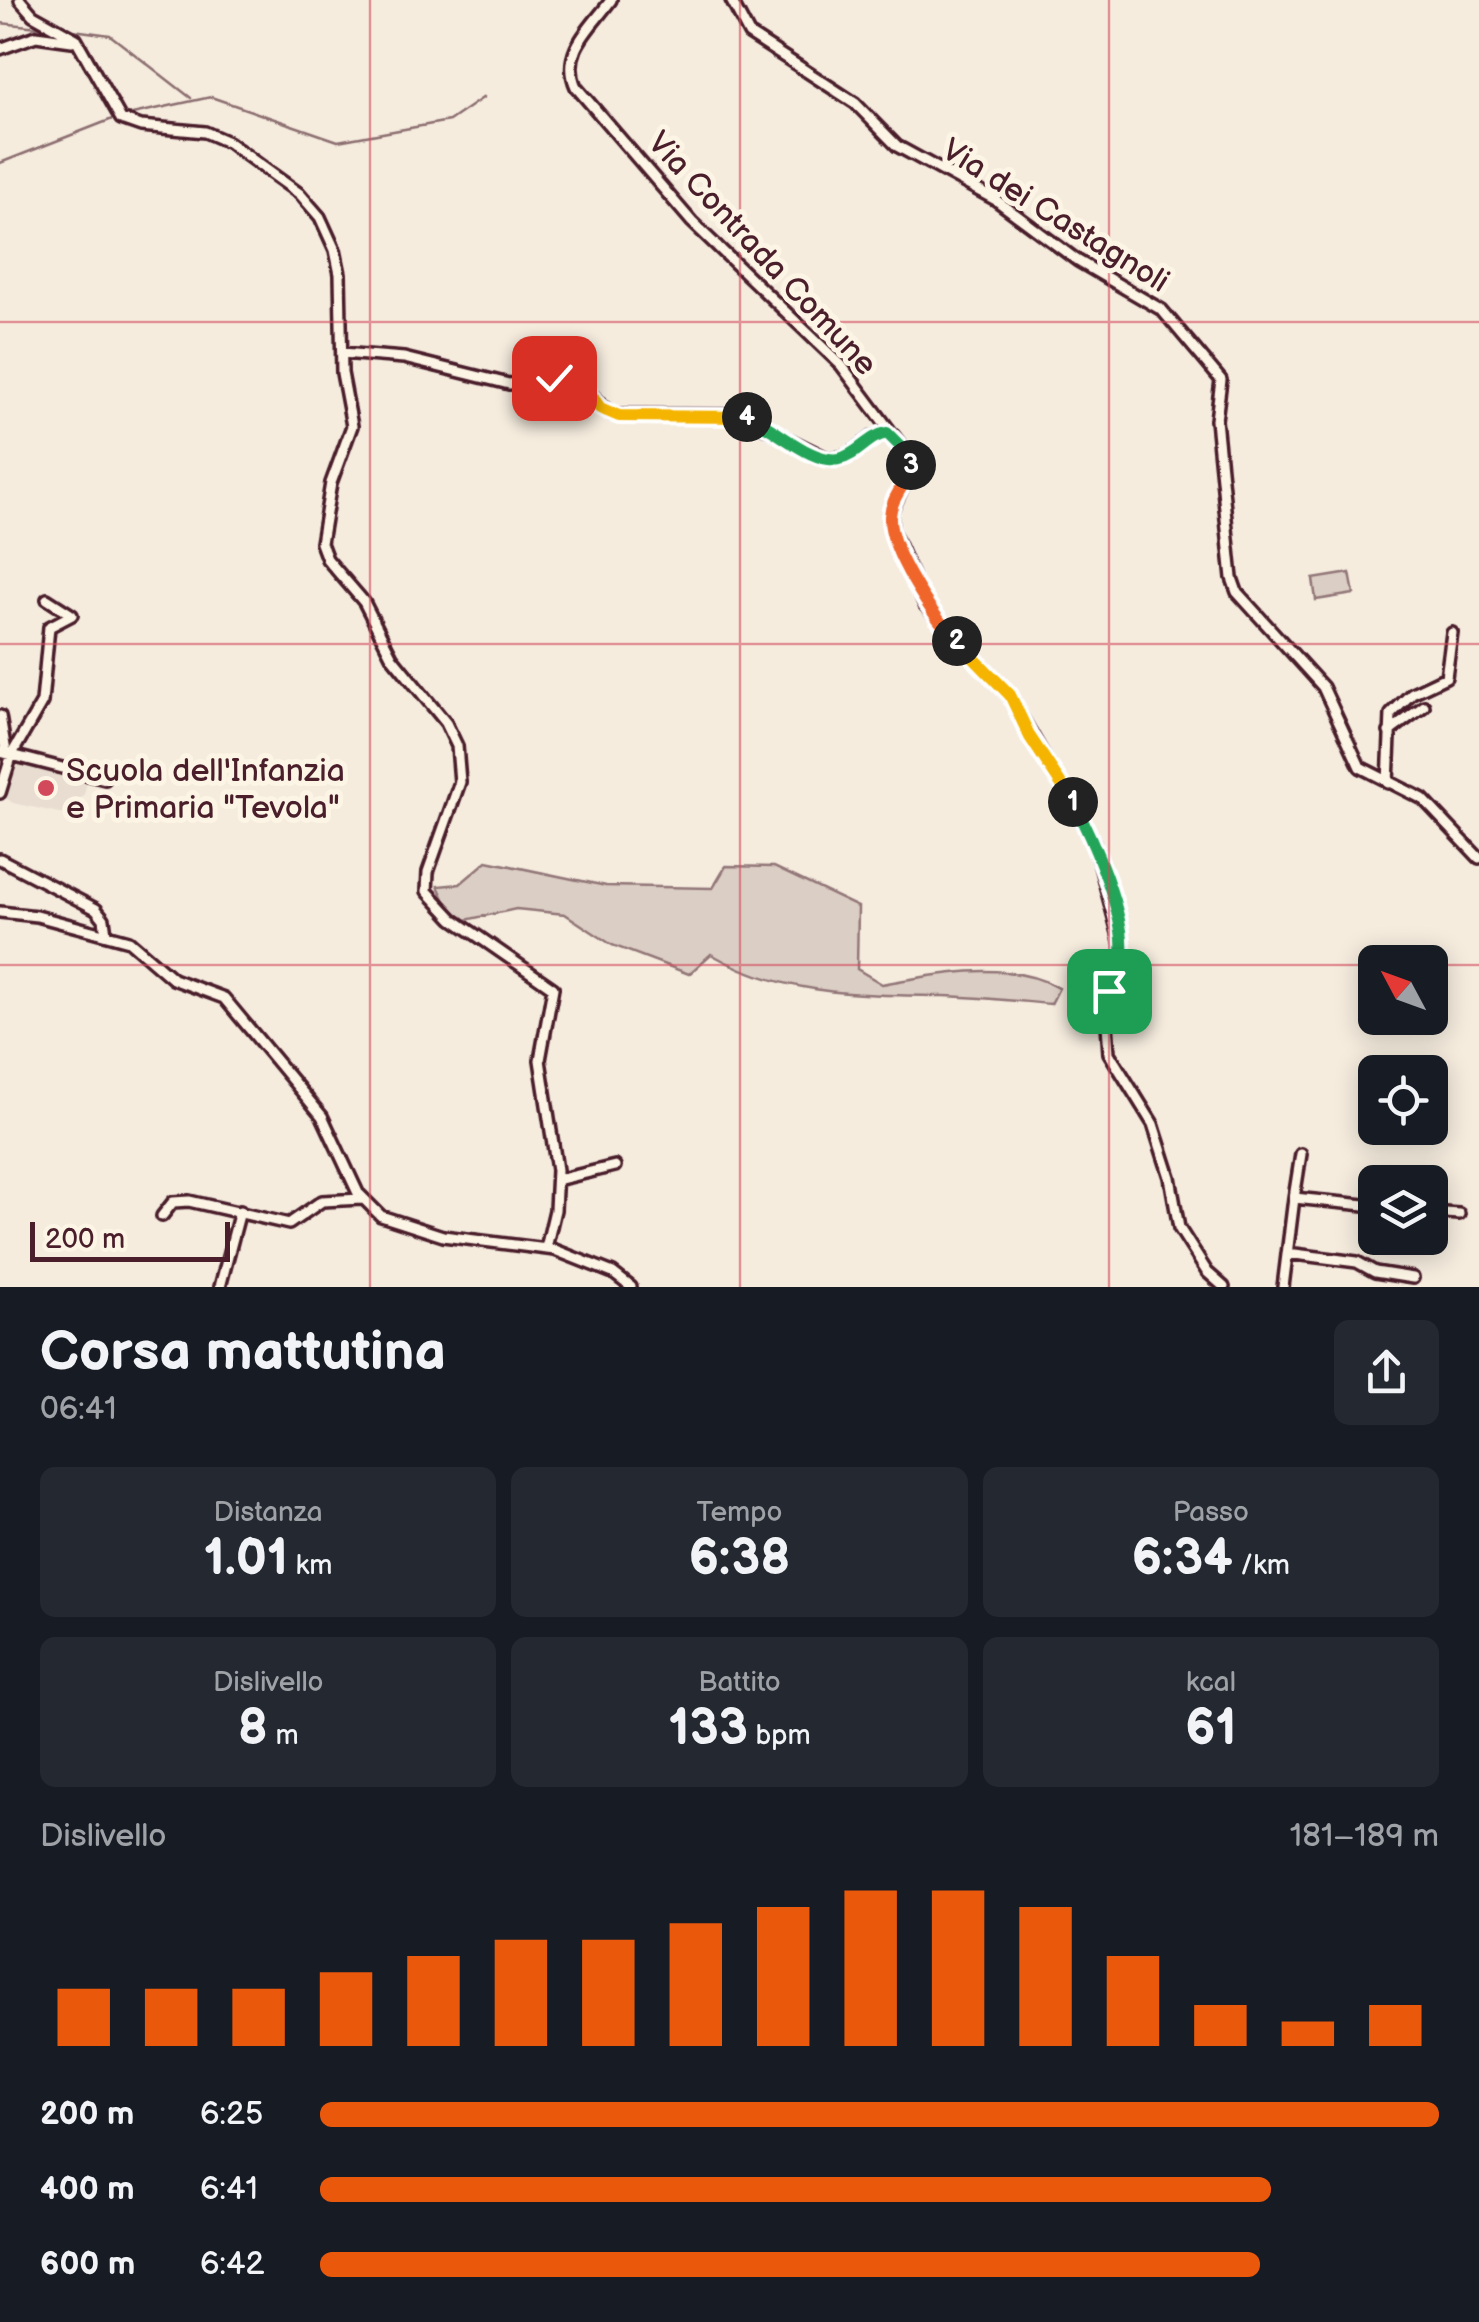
<!DOCTYPE html>
<html lang="it">
<meta charset="utf-8">
<style>
body{margin:0;font-family:"Balsamiq Sans",sans-serif;background:#242831;color:#f1f3f6;height:100vh;display:flex;flex-direction:column;font-size:38px;white-space:nowrap}
*{box-sizing:border-box;margin:0}
p{font-size:32px;color:#9ea1a6}
.icon{flex:none;width:55px;height:55px;fill:none;stroke:currentColor;stroke-width:2;stroke-linecap:round;stroke-linejoin:round}
.map{position:relative;height:1287px;overflow:hidden}
.side{display:flex;flex-direction:column;background:#171b24;flex:1}
.side>*{flex:none}
.needle{width:65px;rotate:311deg}
.tools{position:absolute;left:1358px;top:945px;display:grid;gap:20px}
.tools a{display:grid;place-items:center;width:90px;height:90px;border-radius:15px;background:#171b24;box-shadow:0 5px 25px #0003;font-size:50px}
.scale{position:absolute;left:30px;bottom:25px;width:200px;box-sizing:border-box;padding-left:10px;border:5px solid #4a1f2b;border-top:0;font-size:28px;line-height:35px;white-space:nowrap;color:#4a1f2b;-webkit-text-stroke:8px #fcf5e5;paint-order:stroke}
.pin{position:absolute;display:grid;place-items:center;width:85px;height:85px;color:#fff;margin:-42px;border-radius:20px;box-shadow:0 5px 15px #0006}
.km{position:absolute;width:50px;height:50px;margin:-25px;border-radius:50%;background:#222;color:#fff;font-size:28px;line-height:50px;text-align:center}
.round{display:grid;place-items:center;flex:none;width:105px;height:105px;border-radius:15px;background:#242831}
.summary{display:flex;align-items:center;justify-content:space-between;height:170px;padding:0 40px}
h1{font-size:55px;font-weight:800;line-height:75px}
.stats{display:grid;grid-template-columns:repeat(3,1fr);gap:15px;height:170px;padding:10px 40px}
.stats div{display:grid;align-content:center;border-radius:15px;background:#242831;text-align:center}
.stats b{font-size:50px;font-weight:800}
.stats small{font-size:28px;font-weight:400}
.stats p{font-size:28px}
.chart{height:280px;padding:20px 40px}
.chart p{display:flex;justify-content:space-between}
.chart svg{width:100%;height:180px;margin-top:10px;stroke:#ea580c;stroke-width:6}
ul{padding:0 40px;list-style:none;font-size:32px}
li{display:grid;grid-template-columns:160px 120px 1fr;align-items:center;height:75px}
li i{height:25px;border-radius:12px;background:#ea580c}
.map>svg:first-child{display:block}
.built{fill:#e8ddd0}
.green{fill:#dbcec4;stroke:#927678;stroke-width:2.5}
.lines{fill:none;stroke-linecap:round;stroke-linejoin:round}
.stream{stroke:#8c6e70;stroke-width:2.5}
.minor-casing{stroke:#4a1f2b;stroke-width:16}
.minor{stroke:#fcf5e5;stroke-width:9}
.split-1-casing{stroke:#fff;stroke-width:20}
.split-2-casing{stroke:#fff;stroke-width:20}
.split-3-casing{stroke:#fff;stroke-width:20}
.split-4-casing{stroke:#fff;stroke-width:20}
.split-5-casing{stroke:#fff;stroke-width:20}
.split-1{stroke:#22a559;stroke-width:12}
.split-2{stroke:#f5b400;stroke-width:12}
.split-3{stroke:#f0652b;stroke-width:12}
.split-4{stroke:#22a559;stroke-width:12}
.split-5{stroke:#f5b400;stroke-width:12}
.grid{fill:none;stroke:#d1495b;stroke-width:2.5;stroke-opacity:0.55}
.poi-dot{fill:#d1495b;stroke:#fcf5e5;stroke-width:4}
.labels{text-anchor:middle;stroke-width:10;stroke-linejoin:round;paint-order:stroke}
.street-label{font-size:32px;fill:#4a1f2b;stroke:#fcf5e5}
.poi-label{font-size:32px;fill:#4a1f2b;stroke:#fcf5e5;text-anchor:start}
</style>
<div class="map">
<svg width="1479" height="1287" viewBox="0 0 1479 1287">
<rect width="100%" height="100%" fill="#f5ecde"/>
<filter id="ink" filterUnits="userSpaceOnUse"><feTurbulence type="fractalNoise" baseFrequency=".01" numOctaves="2"/><feDisplacementMap in="SourceGraphic" scale="20" xChannelSelector="R" yChannelSelector="G"/><feConvolveMatrix kernelMatrix="1 2 1 2 8 2 1 2 1" color-interpolation-filters="sRGB"/></filter>
<g filter="url(#ink)">
<!-- built -->
<path class="built" d="M14,757L47,763L87,781L84,795L64,814L13,803L3,796Z"/>
<!-- green -->
<path class="green" d="M1350,573L1354,594L1316,600L1313,579Z
M487,861L606,886L713,888L726,866L774,867L858,907L857,969L882,984C937,974 1008,959 1059,988L1051,1004C1015,1001 979,997 943,996C861,995 784,996 711,954L689,974L612,945L565,914L516,909L466,920L448,907L438,886L460,884Z"/>
<g class="lines">
<!-- stream -->
<path class="stream" d="M0,23L48,28
M66,29L110,35L191,98
M123,116L211,97L338,141L449,121L484,97
M0,163L115,118"/>
<defs>
<path id="minor" d="M20,0L33,15L76,39L121,119L141,126L205,132L228,142L300,194L320,217L335,250L340,274L342,373L352,426L331,483L321,543L327,559L364,602L392,657L446,723L457,746L460,782L428,872L427,891L453,919L553,988L540,1060L557,1170L555,1210L546,1248
M611,0C592,27 560,51 576,87L692,222L841,365L909,456V474L891,512L892,530L925,605L1009,695L1094,843L1122,948L1106,1010L1109,1053L1153,1124L1170,1177L1179,1228L1207,1272L1224,1287
M731,0L749,34L855,103L897,146L996,200L1078,261L1162,310L1221,380L1216,420L1232,578L1237,592L1323,687L1360,767L1423,799L1479,858
M0,49L36,36L72,41
M342,353L404,358L509,384L575,377L611,414L739,415L829,459L847,456L872,437L887,433
M0,716L6,752
M1389,732L1424,706
M0,752L105,779
M1388,783L1391,714L1412,693L1446,677L1452,633
M0,793L12,754L42,702L49,627L72,615L47,599
M0,859L96,909L104,919L106,934
M0,912L37,916L129,941L173,979L224,998L322,1116L358,1193L381,1216L443,1236L555,1250L613,1273L631,1287
M557,1180L615,1166
M1294,1198L1301,1154
M1430,1212L1459,1214
M162,1216L173,1202L189,1201L289,1224L322,1201L362,1199
M1287,1253L1357,1262L1375,1272L1413,1278
M220,1287L240,1211
M1283,1287L1294,1198L1375,1206"/>
</defs>
<!-- minor casing -->
<use href="#minor" class="minor-casing"/>
<!-- minor -->
<use href="#minor" class="minor"/>
</g>
</g>
<g class="lines" filter="url(#ink)">
<defs>
<path id="split-1" d="M1073,802C1091,836 1126,915 1122,953C1120,966 1113,979 1109,991"/>
<path id="split-2" d="M957,641L1010,695L1030,737L1073,802"/>
<path id="split-3" d="M911,465C907,484 891,497 890,516C888,549 934,618 957,641"/>
<path id="split-4" d="M747,417C775,426 810,464 839,459C858,455 868,436 887,433L908,454L911,465"/>
<path id="split-5" d="M554,378L580,379L600,408L619,416L747,417"/>
</defs>
<!-- split-1 casing -->
<use href="#split-1" class="split-1-casing"/>
<!-- split-2 casing -->
<use href="#split-2" class="split-2-casing"/>
<!-- split-3 casing -->
<use href="#split-3" class="split-3-casing"/>
<!-- split-4 casing -->
<use href="#split-4" class="split-4-casing"/>
<!-- split-5 casing -->
<use href="#split-5" class="split-5-casing"/>
<!-- split-1 -->
<use href="#split-1" class="split-1"/>
<!-- split-2 -->
<use href="#split-2" class="split-2"/>
<!-- split-3 -->
<use href="#split-3" class="split-3"/>
<!-- split-4 -->
<use href="#split-4" class="split-4"/>
<!-- split-5 -->
<use href="#split-5" class="split-5"/>
</g>
<!-- grid -->
<path class="grid" d="M370,0V1287M740,0V1287M1109,0V1287M0,322H1479M0,644H1479M0,965H1375M1430,965H1479"/>
<!-- markers -->
<circle class="poi-dot" cx="46" cy="788" r="10"/>
<g class="labels">
<!-- street labels -->
<g class="street-label">
<text transform="translate(1056 215) rotate(32)" y="11">Via dei Castagnoli</text>
<text transform="translate(763 253) rotate(47)" y="11">Via Contrada Comune</text>
</g>
<!-- poi labels -->
<g class="poi-label">
<text x="66" y="781">Scuola dell'Infanzia<tspan x="66" dy="37">e Primaria "Tevola"</tspan></text>
</g>
</g>
</svg>
<div class="tools">
<a><svg class="needle" viewBox="-14 -14 28 28"><path d="M0-13l5 13h-10z" fill="#e53935"/><path d="M0 13l5-13h-10z" fill="#9ea1a6"/></svg></a>
<a><svg class="icon" aria-label="locate" viewBox="0 0 24 24"><circle cx="12" cy="12" r="6"/><path d="M12 2v4M12 18v4M2 12h4M18 12h4"/></svg></a>
<a><svg class="icon" aria-label="layers" viewBox="0 0 24 24"><path d="M12 4l9 5-9 5-9-5zM3 14l9 5 9-5"/></svg></a>
</div>
<div class="scale">200 m</div>
<div class="pin" style="left:1109px;top:991px;background:#1e9e55"><svg class="icon" aria-label="arrive" viewBox="0 0 24 24"><path d="M6 21V4h12l-3 4 3 4H6"/></svg></div>
<div class="pin" style="left:554px;top:378px;background:#d93025"><svg class="icon" aria-label="check" viewBox="0 0 24 24"><path d="M5 12l5 5 9-10"/></svg></div>
<b class="km" style="left:1073px;top:802px">1</b>
<b class="km" style="left:957px;top:641px">2</b>
<b class="km" style="left:911px;top:465px">3</b>
<b class="km" style="left:747px;top:417px">4</b>
</div>
<section class="side">
<div class="summary"><div><h1>Corsa mattutina</h1><p>06:41</p></div><a class="round"><svg class="icon" aria-label="share" viewBox="0 0 24 24"><path d="M12 15V3M7 8l5-5 5 5M5 13v7h14v-7"/></svg></a></div>
<div class="stats">
<div><p>Distanza</p><b>1.01<small> km</small></b></div>
<div><p>Tempo</p><b>6:38</b></div>
<div><p>Passo</p><b>6:34<small> /km</small></b></div>
</div>
<div class="stats">
<div><p>Dislivello</p><b>8<small> m</small></b></div>
<div><p>Battito</p><b>133<small> bpm</small></b></div>
<div><p>kcal</p><b>61</b></div>
</div>
<div class="chart"><p><span>Dislivello</span>181–189 m</p>
<svg viewBox="0 0 160 44" preserveAspectRatio="none"><path d="M5 44V30M15 44V30M25 44V30M35 44V26M45 44V22M55 44V18M65 44V18M75 44V14M85 44V10M95 44V6M105 44V6M115 44V10M125 44V22M135 44V34M145 44V38M155 44V34"/></svg>
</div>
<ul>
<li><b>200 m</b>6:25<i style="width:100%"></i></li>
<li><b>400 m</b>6:41<i style="width:85%"></i></li>
<li><b>600 m</b>6:42<i style="width:84%"></i></li>
</ul>
</section>
